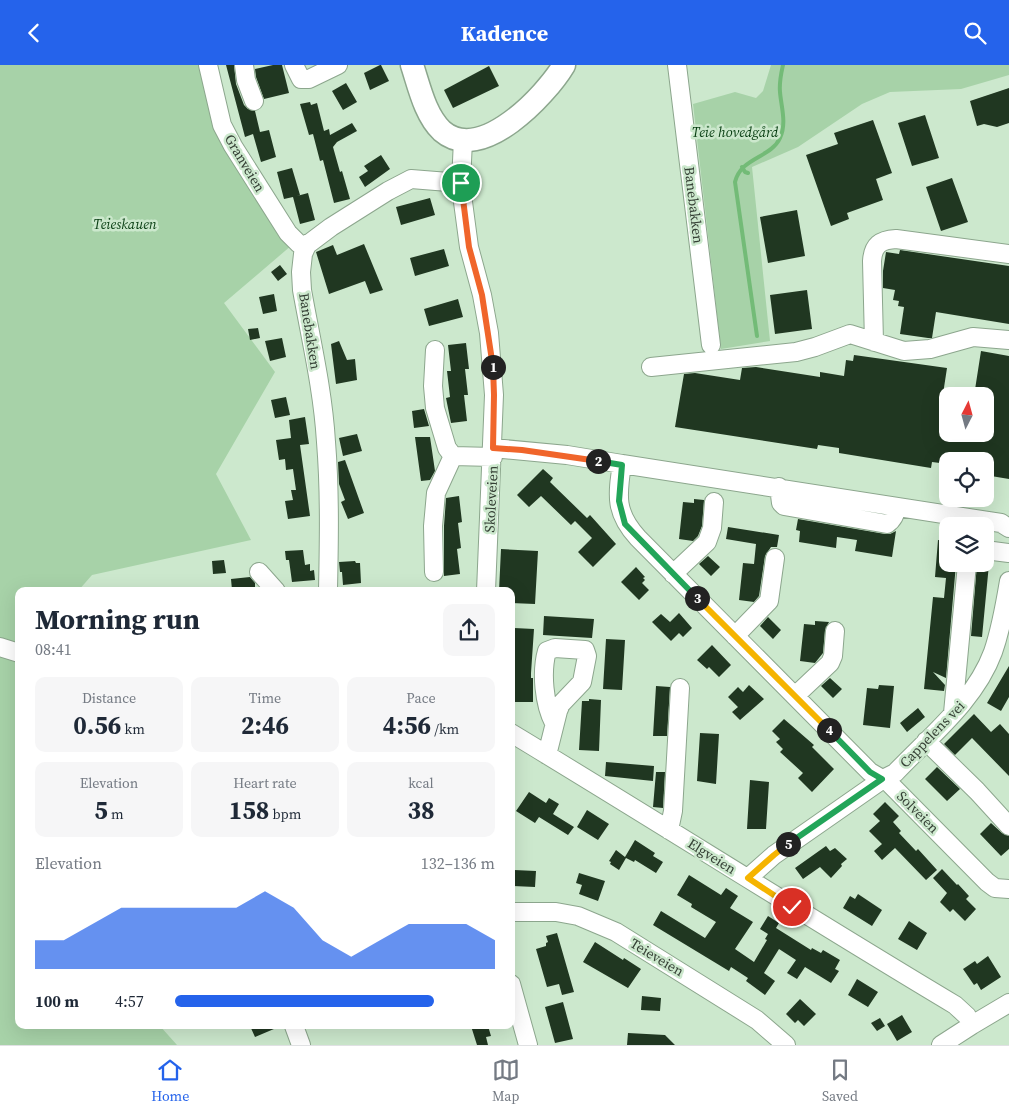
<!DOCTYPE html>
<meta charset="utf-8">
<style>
body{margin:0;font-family:"Source Serif 4",serif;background:#f6f6f7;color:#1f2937;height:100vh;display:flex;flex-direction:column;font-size:19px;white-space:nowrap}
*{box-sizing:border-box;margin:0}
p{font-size:16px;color:#747a83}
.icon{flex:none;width:28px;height:28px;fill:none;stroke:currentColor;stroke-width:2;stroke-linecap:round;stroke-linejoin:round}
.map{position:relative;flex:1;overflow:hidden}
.drawer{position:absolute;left:15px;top:522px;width:500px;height:442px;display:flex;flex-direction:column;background:#fff;border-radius:10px;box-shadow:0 5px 20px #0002}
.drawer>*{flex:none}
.needle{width:32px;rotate:6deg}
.tools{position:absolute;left:939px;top:322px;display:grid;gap:10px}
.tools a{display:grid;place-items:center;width:55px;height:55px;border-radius:10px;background:#fff;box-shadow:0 5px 20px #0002;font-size:25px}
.pin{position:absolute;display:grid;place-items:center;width:42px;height:42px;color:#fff;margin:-21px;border:2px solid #fff;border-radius:50%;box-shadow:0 1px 5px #0007}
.km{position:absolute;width:25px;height:25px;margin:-12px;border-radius:50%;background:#222;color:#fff;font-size:14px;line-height:25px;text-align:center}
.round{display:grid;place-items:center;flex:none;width:52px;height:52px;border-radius:10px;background:#f6f6f7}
.headline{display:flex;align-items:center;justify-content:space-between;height:85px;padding:0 20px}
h1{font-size:28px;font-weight:700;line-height:38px}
.metrics{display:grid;grid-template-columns:repeat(3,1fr);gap:8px;height:85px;padding:5px 20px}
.metrics div{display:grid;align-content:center;border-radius:10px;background:#f6f6f7;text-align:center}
.metrics b{font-size:25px;font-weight:700}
.metrics small{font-size:14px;font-weight:400}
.metrics p{font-size:14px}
.chart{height:140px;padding:10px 20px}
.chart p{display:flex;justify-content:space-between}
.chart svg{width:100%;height:90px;margin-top:5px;fill:#2563eb;opacity:.7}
ul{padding:0 20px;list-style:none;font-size:16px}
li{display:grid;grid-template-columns:80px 60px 1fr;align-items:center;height:38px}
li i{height:12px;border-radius:6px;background:#2563eb}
header{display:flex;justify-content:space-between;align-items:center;height:65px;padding:0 20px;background:#2563eb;color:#fff;font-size:22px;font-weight:700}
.tabs{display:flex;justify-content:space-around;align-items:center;height:70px;border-top:1px solid #e0e1e3;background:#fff;font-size:14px;color:#747a83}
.tabs a{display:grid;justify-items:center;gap:2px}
.tabs .selected{color:#2563eb}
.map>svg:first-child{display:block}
.green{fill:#a7d2a8}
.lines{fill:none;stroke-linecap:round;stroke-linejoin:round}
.stream{stroke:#73bb77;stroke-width:4}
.building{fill:#203721}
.minor-casing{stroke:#8ca68d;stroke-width:20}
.major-casing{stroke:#8ca68d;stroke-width:25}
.minor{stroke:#fff;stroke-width:18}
.major{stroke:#fff;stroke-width:22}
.split-1-casing{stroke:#fff;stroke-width:10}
.split-2-casing{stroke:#fff;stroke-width:10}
.split-3-casing{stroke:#fff;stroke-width:10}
.split-4-casing{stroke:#fff;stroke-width:10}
.split-5-casing{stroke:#fff;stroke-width:10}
.split-6-casing{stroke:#fff;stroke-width:10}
.split-1{stroke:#f0652b;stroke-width:6}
.split-2{stroke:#f0652b;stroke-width:6}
.split-3{stroke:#22a559;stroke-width:6}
.split-4{stroke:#f5b400;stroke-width:6}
.split-5{stroke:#22a559;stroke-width:6}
.split-6{stroke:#f5b400;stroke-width:6}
.labels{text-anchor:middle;stroke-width:5;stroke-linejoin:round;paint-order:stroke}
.park-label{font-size:14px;font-style:italic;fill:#073d11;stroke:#cce8cd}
.street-label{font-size:14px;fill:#354035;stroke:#cce8cd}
</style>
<header><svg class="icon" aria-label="back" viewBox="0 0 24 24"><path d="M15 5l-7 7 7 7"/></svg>Kadence<svg class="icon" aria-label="search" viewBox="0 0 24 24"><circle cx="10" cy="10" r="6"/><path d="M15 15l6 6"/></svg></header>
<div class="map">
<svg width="1009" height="980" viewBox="0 0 1009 980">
<rect width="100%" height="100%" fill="#cce8cd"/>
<!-- green -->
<path class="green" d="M0,0H201L292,180L224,238L275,307L216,409L251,475L92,510L78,526H19V961H160L177,980H0Z
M771,0H1009V10L961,24L890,27L862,39L798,82L752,102L770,276L721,284L693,39L735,27L756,33L763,26Z"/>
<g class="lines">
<!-- stream -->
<path class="stream" d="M742,102L745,107L748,108
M757,271L735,117C741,92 771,93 780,73C787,58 781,41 780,27C779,17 781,9 783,0"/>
</g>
<!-- building -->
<path class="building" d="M226,0H234L236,19L244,40L248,44L255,46L260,67L269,65L276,92L261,97L253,69L245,72Z
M273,0H282L289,28L264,34L256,12L255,4Z
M380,0H381L389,16L370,25L364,8Z
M489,1L499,21L453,43L444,25Z
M346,18L357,37L343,45L332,26Z
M1009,23V58L997,62L984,59L977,61L970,36Z
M310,37L311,40L317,38L324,66L329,64L330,70L352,58L357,66L337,77L333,82L340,107L342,106L350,134L334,138L323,95L320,96L313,69L309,70L300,39Z
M925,50L939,93L912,101L898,58Z
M873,55L892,108L876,114L883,135L847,148L849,154L831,161L806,90L838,79L834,68Z
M381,90L390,104L365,122L359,112L368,106L364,101Z
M292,103L300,130L297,131L308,128L315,155L300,159L293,132L284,134L277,107Z
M952,113L968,157L941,166L926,122Z
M430,133L435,150L401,160L396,142Z
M797,145L805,191L768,198L760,152Z
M364,179L383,225L370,229L365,216L329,229L316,187L333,180L337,190Z
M444,184L449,201L415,211L410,193Z
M900,185L1009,201V259L936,247L932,273H928L900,269L904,242L898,241L899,236L893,235L895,225L883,223V206L886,187L899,189Z
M280,200L287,209L278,216L271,207Z
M807,225L812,264L775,269L770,230Z
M274,229L277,246L263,249L259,232Z
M458,234L463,252L429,261L424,244Z
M258,263L260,273L250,275L248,264Z
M282,273L286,292L270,296L265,276Z
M339,276L347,295L355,294L357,315L336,319L331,279Z
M466,278L469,304H465L468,330H464L467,356L451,358L446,333L450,332L447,306H451L448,280Z
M981,286L1009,291V414L985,410V396H948V399L932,397L931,403L839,388V383L818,380L817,384L675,362L684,309L695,308L740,315L742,303L756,302L820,312V307L844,311L846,295L853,296L854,290L947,303L941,342L948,343V369H985V331H974Z
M286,332L290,350L275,353L271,335Z
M424,344L429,361L414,363L412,346Z
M305,352L309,379L300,380L310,451L288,454L285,436L293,435L291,425H296L293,404L286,405L285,394L279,395L276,375L291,373L289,355Z
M357,369L362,386L343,391L339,373Z
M415,372H430L435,406L430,415L421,416Z
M345,395L364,448L348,454L341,437L345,435L339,419L338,397Z
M543,404L553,413L550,417L587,453L590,450L616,479L593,502L578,487L592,473L575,456L571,460L541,431L529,442L517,430Z
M459,431L462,457L458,458L461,483L457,484L460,509L444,511V461L446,433Z
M694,434L704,435L702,461L698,471L693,476L679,474L683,437L694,438Z
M798,454L885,469H890L896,466L892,492L855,486L857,475L837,472L836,483L799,477L800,466L796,465Z
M728,462L779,470L777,482H771L765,491L759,531L754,537L739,535L743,498L754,499L756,479L726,474Z
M938,475L948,476V499H956L946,613L933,607L945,620L944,626L924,624L933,532L944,533L946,513L935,512Z
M501,484L538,486L535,539L511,538V526H499Z
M303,485L305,500L310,499V506L314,505L315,515L292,517L289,495H286L285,486Z
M708,491L720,502L711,511L699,499Z
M224,495L226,508L213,509L212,496Z
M355,496L356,498H360L361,518L343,520L342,507H340L339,497Z
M977,499H989L982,572L971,571Z
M636,502L645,512L643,513L645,515L642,518L649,525L639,535L621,517Z
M250,512L255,518V526L232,525L231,514Z
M679,548L692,563L683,572L679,568L671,576L652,557L661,549L670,557Z
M544,551L594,554L592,573L543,570Z
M768,552L781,565L773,574L760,561Z
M815,556L829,557L825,565L823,588L815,598L800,596L804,559L815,560Z
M514,563L534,564L531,608V613H533V637H514L515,612H511Z
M606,574L625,575L622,625L603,624Z
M712,580L731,600L719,612L709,602L707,604L697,595Z
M1009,601V632L1001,646L987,638Z
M830,613L842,624L833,633L821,621Z
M749,620L764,634L740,655L732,647L738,642L728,632L738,622L743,627Z
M879,620L894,621L890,663L863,660L867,623L878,624Z
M656,621L670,622L667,671H653Z
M589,634L601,635L599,686L579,685L582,636H589Z
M918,643L925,652L907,667L900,658Z
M974,649L991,667L1000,659L1009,669V711L972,673L955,690L944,679Z
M784,654L814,680L812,682L834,704L812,727L798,713L803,708L780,687L783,684L776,677L780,674L772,666Z
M700,668L719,669L716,719L697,716Z
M606,697L654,701L653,716L605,711Z
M937,702L960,724L947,736L925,714Z
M656,707H665L663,743L653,742Z
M750,715L769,717L766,764H747Z
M529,727L546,738L549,733L559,739L553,749L574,762L568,770L539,752L535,758L516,746Z
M885,737L899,751L893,757L901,766L899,768L916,786L918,784L937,805L926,815L895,783L882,795L874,786L882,779L869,766L880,756L873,749Z
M587,745L609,759L598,775L577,762Z
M991,758L1002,768L1009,771V784L1001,791L980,769Z
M635,775L655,788L653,791L663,797L656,808L635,795L634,797L626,793L619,805L610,799L611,797L609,796L616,785L625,792Z
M826,781L830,786L835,783L847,794L841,799L842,801L831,813L820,802L803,814L795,803Z
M942,804L957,820L958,819L969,831L966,834L976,844L965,856L953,844L950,847L940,837L947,828L933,813Z
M514,805L536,806L535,822L513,821Z
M579,808L605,816L598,836L579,829L582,820L576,818Z
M689,810L721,830L726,823L738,831L730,843L753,857L735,884L754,897L767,875L765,874L768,869L760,864L768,851L779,858L776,863L811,885L812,883L821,888L823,885L840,895L835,904L839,906L831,918L805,902L797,914L787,908L796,895L779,884L764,908L775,916L765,930L746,916L748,913L731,902L729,906L653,860L661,846L705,873L716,857L691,842L692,839L677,830Z
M858,829L882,845L872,861L843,843L850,831L855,834Z
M909,856L927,868L917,885L898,874Z
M557,868L574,927L562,930L559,919L547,922L536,884L546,881V878L548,877L546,871Z
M595,877L623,895L624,893L641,904L628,923L583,897Z
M988,891L1001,912L981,925L977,918L974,920L963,904L975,896L977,899Z
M857,914L878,927L868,942L848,930Z
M642,931L661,933L660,946L641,945Z
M800,934L816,949L804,961L798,955L795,958L786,949Z
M563,937L573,974L555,978L545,942Z
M902,950L912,967L897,976L887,959Z
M880,953L885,961L877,966L871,958Z
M250,961H281L255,972Z
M471,961H488L491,971L486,972L488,980H477Z
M628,968L665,970L675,980H627Z"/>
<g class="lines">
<defs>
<path id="minor" d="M208,0L222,60L233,81L288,168L299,179L307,180
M244,0L246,15L254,36
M294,0L301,14H309L338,0
M677,0L711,280
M463,75L461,118L463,137L469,182L482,230L489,268L494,330L486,526
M874,277L872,196C873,180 880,175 896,174L1009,189
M435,285L433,321L435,343L447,383L453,391L493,392
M651,302L796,287L815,282L850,269L904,286L930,284L973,272L1009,275
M493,383L567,390L622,399C617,431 615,448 638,473L870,707L889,718L987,817L995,823L1009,824
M622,399L1001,458L1009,463
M779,422L781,438L784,441L887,459C894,454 895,449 897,442
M985,485L1009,488
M259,507L276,526
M434,507L433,461L436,428L453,391
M673,509L707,477L712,463L714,437
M328,526C329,476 330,426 326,377C323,326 311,275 302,225L301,207L303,189L307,180L331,162L388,126L411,114L461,118
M735,571L769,536L775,493
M0,582L19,588
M795,631L830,598L833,591L835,566
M953,648L967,499
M511,668C660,758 806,851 955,940L967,951L972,960L1009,938
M926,676L977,726L1009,761
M547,690L558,646L561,639L582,617L587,591L585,585L555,583L547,586C541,607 544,639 554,658
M669,765L673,746L680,623
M748,813L774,790L883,714L895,708C930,671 975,636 993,587C1001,564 1005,540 1009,516
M511,847H556L578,851L616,867L757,955L786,980
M511,919L528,980
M294,961L301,980
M941,980L972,960"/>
<path id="major" d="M412,0C419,21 425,50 442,66C481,100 546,30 564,0"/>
</defs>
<!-- minor casing -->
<use href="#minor" class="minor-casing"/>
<!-- major casing -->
<use href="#major" class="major-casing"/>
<!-- minor -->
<use href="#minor" class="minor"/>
<!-- major -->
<use href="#major" class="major"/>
</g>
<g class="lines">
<defs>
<path id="split-1" d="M461,118L469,182L482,230L493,302"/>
<path id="split-2" d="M493,302L494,330L493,383L522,385L598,396"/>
<path id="split-3" d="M598,396L622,400L619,436L625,459L697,533"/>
<path id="split-4" d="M697,533L829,665"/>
<path id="split-5" d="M788,779L882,714L870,707L829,665"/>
<path id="split-6" d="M788,779L774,790L748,813L792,842"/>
</defs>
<!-- split-1 casing -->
<use href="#split-1" class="split-1-casing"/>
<!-- split-2 casing -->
<use href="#split-2" class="split-2-casing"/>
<!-- split-3 casing -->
<use href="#split-3" class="split-3-casing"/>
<!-- split-4 casing -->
<use href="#split-4" class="split-4-casing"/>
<!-- split-5 casing -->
<use href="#split-5" class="split-5-casing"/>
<!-- split-6 casing -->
<use href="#split-6" class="split-6-casing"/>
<!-- split-1 -->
<use href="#split-1" class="split-1"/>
<!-- split-2 -->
<use href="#split-2" class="split-2"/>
<!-- split-3 -->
<use href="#split-3" class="split-3"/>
<!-- split-4 -->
<use href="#split-4" class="split-4"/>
<!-- split-5 -->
<use href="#split-5" class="split-5"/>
<!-- split-6 -->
<use href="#split-6" class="split-6"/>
</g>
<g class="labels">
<!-- park labels -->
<g class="park-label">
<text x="735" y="72">Teie hovedgård</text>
<text x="125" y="164">Teieskauen</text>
</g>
<!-- street labels -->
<g class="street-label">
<text transform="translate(245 98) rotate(59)" y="5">Granveien</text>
<text transform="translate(694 140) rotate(83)" y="5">Banebakken</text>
<text transform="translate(310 266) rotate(81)" y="5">Banebakken</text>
<text transform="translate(491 434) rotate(-87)" y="5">Skoleveien</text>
<text transform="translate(932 669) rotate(-46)" y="5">Cappelens vei</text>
<text transform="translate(918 747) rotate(45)" y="5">Solveien</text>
<text transform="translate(712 791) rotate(32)" y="5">Elgveien</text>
<text transform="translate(657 892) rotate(31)" y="5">Teieveien</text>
</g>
</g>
</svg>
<div class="tools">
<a><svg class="needle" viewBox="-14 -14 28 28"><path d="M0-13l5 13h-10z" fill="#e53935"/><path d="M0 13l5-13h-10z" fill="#747a83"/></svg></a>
<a><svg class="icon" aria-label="locate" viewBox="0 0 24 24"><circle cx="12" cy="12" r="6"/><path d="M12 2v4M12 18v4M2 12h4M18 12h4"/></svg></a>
<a><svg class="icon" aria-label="layers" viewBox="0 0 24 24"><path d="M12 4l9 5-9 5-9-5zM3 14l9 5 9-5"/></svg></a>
</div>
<div class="pin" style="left:461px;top:118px;background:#1e9e55"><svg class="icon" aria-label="arrive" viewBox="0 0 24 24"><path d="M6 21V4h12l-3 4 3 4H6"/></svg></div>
<div class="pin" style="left:792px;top:842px;background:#d93025"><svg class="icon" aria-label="check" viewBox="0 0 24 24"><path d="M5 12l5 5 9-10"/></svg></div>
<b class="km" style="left:493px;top:302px">1</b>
<b class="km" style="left:598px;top:396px">2</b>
<b class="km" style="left:697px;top:533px">3</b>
<b class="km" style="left:829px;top:665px">4</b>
<b class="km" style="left:788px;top:779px">5</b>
<section class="drawer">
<div class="headline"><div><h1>Morning run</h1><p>08:41</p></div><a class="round"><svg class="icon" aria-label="share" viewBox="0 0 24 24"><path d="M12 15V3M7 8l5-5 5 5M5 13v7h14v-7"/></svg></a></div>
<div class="metrics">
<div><p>Distance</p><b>0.56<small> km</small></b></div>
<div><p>Time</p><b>2:46</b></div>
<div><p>Pace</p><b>4:56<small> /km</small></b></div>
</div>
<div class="metrics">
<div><p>Elevation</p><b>5<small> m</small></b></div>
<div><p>Heart rate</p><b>158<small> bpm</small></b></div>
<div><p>kcal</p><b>38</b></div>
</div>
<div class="chart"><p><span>Elevation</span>132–136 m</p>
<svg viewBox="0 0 160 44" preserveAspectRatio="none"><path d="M0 44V30L10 30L20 22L30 14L40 14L50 14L60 14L70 14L80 6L90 14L100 30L110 38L120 30L130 22L140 22L150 22L160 30V44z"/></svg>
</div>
<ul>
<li><b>100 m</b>4:57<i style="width:81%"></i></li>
</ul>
</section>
</div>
<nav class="tabs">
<a class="selected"><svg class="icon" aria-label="home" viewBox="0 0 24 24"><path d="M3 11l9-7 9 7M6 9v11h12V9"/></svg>Home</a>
<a><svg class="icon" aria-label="map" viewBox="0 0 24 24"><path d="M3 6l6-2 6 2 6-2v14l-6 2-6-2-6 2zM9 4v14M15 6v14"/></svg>Map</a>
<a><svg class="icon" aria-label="saved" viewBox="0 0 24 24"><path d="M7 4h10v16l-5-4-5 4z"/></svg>Saved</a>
</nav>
